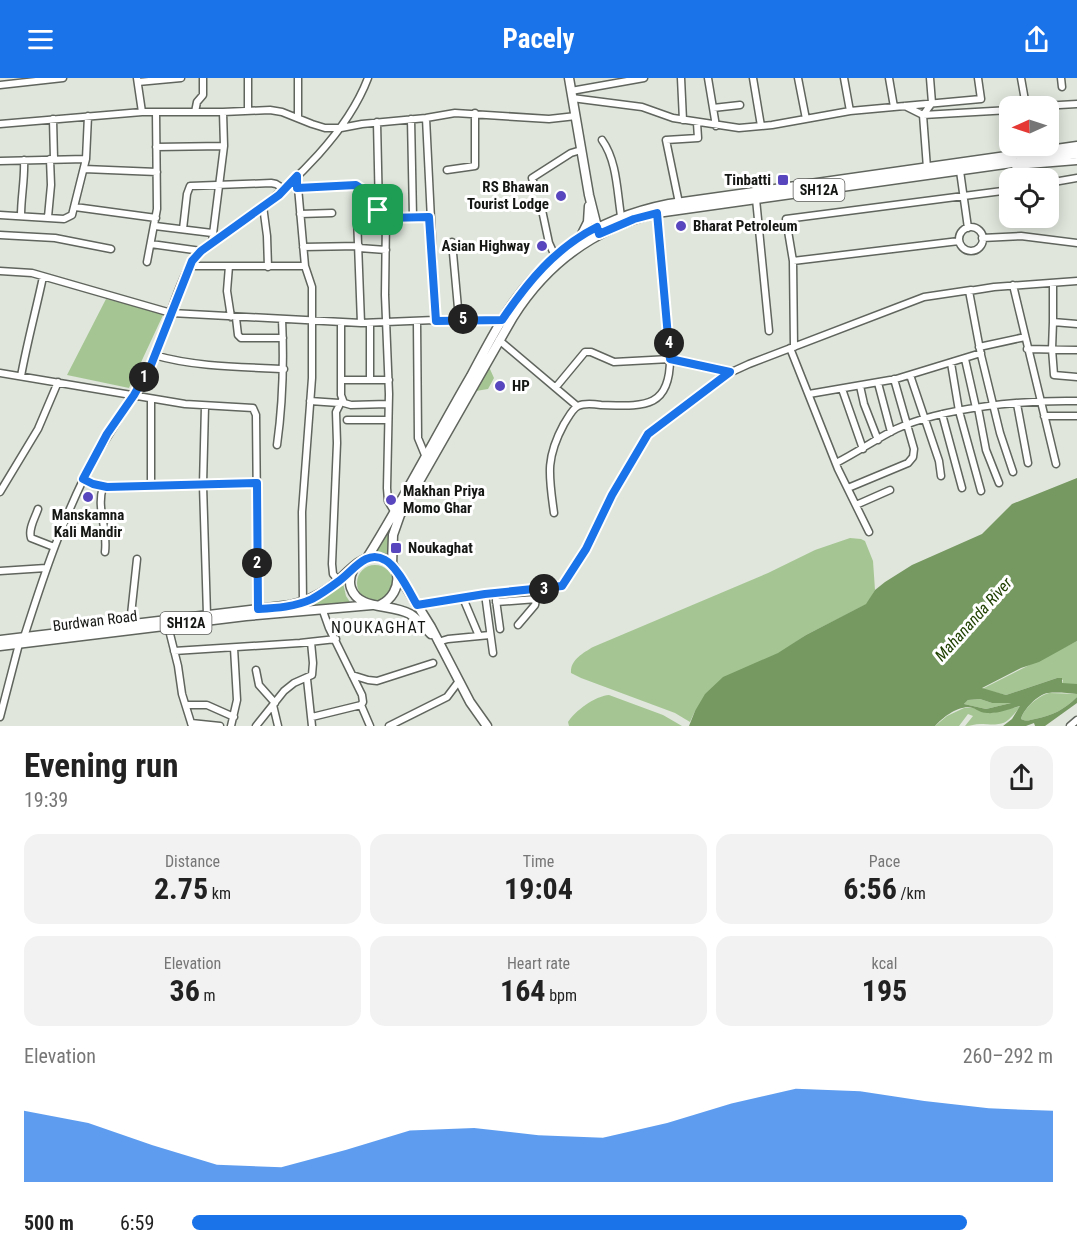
<!DOCTYPE html>
<meta charset="utf-8">
<style>
body{margin:0;font-family:"Roboto Condensed",sans-serif;background:#f2f2f2;color:#222;height:100vh;display:flex;flex-direction:column;font-size:22px;white-space:nowrap}
*{box-sizing:border-box;margin:0}
p{font-size:20px;color:#767676}
.icon{flex:none;width:33px;height:33px;fill:none;stroke:currentColor;stroke-width:2;stroke-linecap:round;stroke-linejoin:round}
.map{position:relative;height:648px;overflow:hidden}
.side{display:flex;flex-direction:column;background:#fff;flex:1}
.side>*{flex:none}
.needle{width:39px;rotate:267deg}
.controls{position:absolute;left:999px;top:18px;display:grid;gap:12px}
.controls a{display:grid;place-items:center;width:60px;height:60px;border-radius:12px;background:#fff;box-shadow:0 3px 15px #0003;font-size:30px}
.pin{position:absolute;display:grid;place-items:center;width:51px;height:51px;color:#fff;margin:-26px;border-radius:12px;box-shadow:0 3px 9px #0006}
.km{position:absolute;width:30px;height:30px;margin:-15px;border-radius:50%;background:#222;color:#fff;font-size:16px;line-height:30px;text-align:center}
.round{display:grid;place-items:center;flex:none;width:63px;height:63px;border-radius:18px;background:#f2f2f2}
.summary{display:flex;align-items:center;justify-content:space-between;height:102px;padding:0 24px}
h1{font-size:33px;font-weight:700;line-height:45px}
.metrics{display:grid;grid-template-columns:repeat(3,1fr);gap:9px;height:102px;padding:6px 24px}
.metrics div{display:grid;align-content:center;border-radius:15px;background:#f2f2f2;text-align:center}
.metrics b{font-size:30px;font-weight:700}
.metrics small{font-size:16px;font-weight:400}
.metrics p{font-size:16px}
.chart{height:168px;padding:12px 24px}
.chart p{display:flex;justify-content:space-between}
.chart svg{width:100%;height:108px;margin-top:6px;fill:#1a73e8;opacity:.7}
ul{padding:0 24px;list-style:none;font-size:20px}
li{display:grid;grid-template-columns:96px 72px 1fr;align-items:center;height:45px}
li i{height:15px;border-radius:8px;background:#1a73e8}
header{display:flex;justify-content:space-between;align-items:center;height:78px;padding:0 24px;background:#1a73e8;color:#fff;font-size:27px;font-weight:700}
.map>svg:first-child{display:block}
.green{fill:#a5c693}
.water{fill:#769861;fill-rule:evenodd}
.lines{fill:none;stroke-linecap:round;stroke-linejoin:round}
.minor-casing{stroke:#60655d;stroke-width:9}
.major-casing{stroke:#60655d;stroke-width:11}
.minor{stroke:#fff;stroke-width:6}
.major{stroke:#fff;stroke-width:8}
.route-casing{stroke:#fff;stroke-width:12}
.route{stroke:#1a73e8;stroke-width:8}
.poi-dot{fill:#5846be;stroke:#fff;stroke-width:2}
.labels{text-anchor:middle;stroke-width:6;stroke-linejoin:round;paint-order:stroke}
.shield{fill:#fff;stroke:#5b5d5a;stroke-width:1.5}
.shield-label{font-size:14px;font-weight:bold;fill:#151714}
.poi-label{font-size:15px;font-weight:bold;fill:#151714;stroke:#fff;text-anchor:start}
.street-label{font-size:15px;fill:#151714;stroke:#fff}
.water-label{font-size:16px;font-style:italic;fill:#204102;stroke:#fff}
.neighbourhood-label{font-size:16px;letter-spacing:1.5px;fill:#151714;stroke:#fff}
</style>
<header><svg class="icon" aria-label="menu" viewBox="0 0 24 24"><path d="M4 6h16M4 12h16M4 18h16"/></svg>Pacely<svg class="icon" aria-label="share" viewBox="0 0 24 24"><path d="M12 15V3M7 8l5-5 5 5M5 13v7h14v-7"/></svg></header>
<div class="map">
<svg width="1077" height="648" viewBox="0 0 1077 648">
<rect width="100%" height="100%" fill="#e0e6dc"/>
<!-- green -->
<path class="green" d="M106,221L164,235L129,310L67,297Z
M489,289L494,300L488,311L476,313Z
M391,448L388,476L375,474Z
M850,460L861,461L865,463L873,483L875,512L867,526L806,557L695,633L690,644L675,635L581,600L571,595C570,582 583,575 593,569L768,495L815,472Z
M357 505a18 18 0 1 1 36 0a18 18 0 1 1-36 0Z
M343,505L346,518L352,527L301,530L319,522Z
M1077,563V606H1062L1063,602L1057,600L1006,617L982,611Z
M1049,615L1077,616V619C1064,632 1053,637 1035,641C1029,642 1027,644 1021,641C1024,630 1038,618 1049,615Z
M609,617L663,637L682,648H569L568,644C575,633 595,618 609,617Z
M980,621L992,625H1011L986,631L964,626L968,622Z
M1021,628C1004,648 1005,647 980,646C975,646 971,648 965,648L973,638L968,636L959,648H935L947,638L964,630H974L991,635Z"/>
<!-- water -->
<path class="water" d="M1077,400V563L1039,584L1021,590L982,610L1006,617L1057,600H1062V605L1077,606V616C1068,615 1057,614 1048,615C1038,616 1023,632 1021,641C1027,644 1029,642 1035,641C1053,637 1064,632 1077,619V625L1045,648H1035L1034,645L1026,648H1003L1012,641L1020,628C1010,631 998,636 987,635C981,635 978,632 973,630C960,626 943,639 935,648H689L695,633L705,616L723,599L778,575L806,557L866,526L875,512L885,504L912,487L982,456L1012,426ZM980,621L992,625H1011L986,631L964,626L968,622Z"/>
<g class="lines">
<defs>
<path id="minor" d="M137,0L142,34
M681,0L683,42
M708,0L716,48
M753,0L761,48
M798,0L806,41
M844,0L850,33
M889,0L894,29
M1021,0L1026,28
M1061,0L1062,9
M138,4L181,0
M0,7L63,0
M571,13L644,0
M572,20L642,29L673,40L739,50L772,47L850,33L981,21L978,0
M905,28L923,37L1010,32
M1042,28L1077,26
M713,30L740,27
M248,33V0
M195,34L197,24L203,17V0
M298,40V0
M426,40L436,243
M53,41L54,81
M411,41L413,139
M377,44L379,134L386,140L429,139
M0,46L142,34H223L270,32L282,34L312,46L325,50H341L362,46L426,40L455,35L549,41L576,38
M602,62C617,83 617,113 621,138
M156,69L224,68
M0,83L86,81
M1015,88L1077,83
M927,90L923,37L932,25L930,0
M84,91L157,94
M447,92L475,88V35
M960,93L968,150
M297,98L305,188L312,209V300L302,434L303,524
M1048,105L1077,100
M535,109L532,100L571,75L581,72
M297,110L356,107L365,113L377,114
M756,121L769,253
M679,125L666,62L698,60L697,45
M263,128L267,158L268,189
M75,129L156,140
M542,132L549,165L555,178
M300,136L332,135
M0,137L64,141L72,137L86,81L88,38
M21,138C21,118 25,101 24,82
M48,139L51,107L50,81
M357,139L361,245
M386,140L385,217L389,316L387,410L388,423L394,433
M155,148L212,155
M959 161a12 12 0 1 1 24 0a12 12 0 1 1-24 0Z
M183,151L187,116L190,108L271,105L276,106L284,111
M0,157L55,160L111,171
M982,160L1021,158L1077,165
M212,164L224,68L223,34
M452,164L459,241
M151,166L201,173
M303,169L359,168
M359,170L386,172
M793,183L959,163
M147,184L157,131L156,34
M189,188H305
M229,188L227,213L231,239
M0,193L32,195L171,235L361,245L459,241L502,242
M1053,205V244
M1013,207L1056,386
M236,240L238,257L241,260H283
M417,244L418,360L425,377
M341,245V317L344,325L351,327L388,326
M1077,246L1053,244L1052,271L1054,297L1077,299
M499,262L577,328
M794,269L793,183L786,141L1010,112
M979,269L1025,259
M790,270L838,391L869,454
M1027,271L1077,272
M154,277C195,289 241,289 284,291
M965,281L976,330
M951,285L959,333L981,413
M0,295L185,326L253,330L256,337L258,531
M910,297L939,383L941,398
M21,298C27,265 36,232 43,199
M342,302H389
M370,302V245
M878,305L891,354
M860,308L864,326L878,362
M556,309L585,274H591L614,284L670,281L730,294
M842,311L863,371
M809,316L896,301L981,275
M151,321V408
M310,323L339,325
M1017,326L1028,385
M205,328L203,407L207,537
M978,330L986,372L999,405
M942,336L962,410
M1044,338H1077
M347,342H388
M277,367C283,324 284,284 282,241
M836,385C856,375 876,361 896,351C944,329 1025,322 1077,323
M1013,394L1000,355L981,277L969,213L994,209L1077,203
M83,401L93,406L107,409L257,405
M103,409C96,431 108,449 105,474
M848,410L908,385L913,379L914,371L894,301
M0,414L38,351L58,304
M856,427L890,412
M38,431C35,440 28,451 31,460L54,469
M554,435C549,398 545,381 564,346C568,340 572,331 578,328C584,325 594,326 601,327C642,328 670,332 670,281L657,135
M0,493L46,490
M339,503L333,496L332,486L337,365L336,334L342,322
M485,516L493,575
M463,520L479,558
M496,522L500,551
M496,524L537,521
M417,527L485,516L562,508L586,471L613,417L648,356L725,297L749,286L924,219L971,212
M130,546L137,481
M518,547L535,527L538,511
M168,548L178,588L182,616L192,648
M24,559C41,506 59,451 84,400C103,361 130,328 149,290C166,256 173,216 192,183C207,164 231,153 250,138C295,105 348,53 368,0
M438,564L448,561L490,557
M174,573L300,565L336,561
M256,592L259,607L275,625
M352,597L368,602L377,603L433,585
M307,601L312,648
M186,627H207L234,639
M273,627L278,648
M361,627L370,648
M0,639L19,566
M312,639L361,627L363,624L362,617L329,550L323,533
M191,645L220,648
M231,648L237,622L234,570
M256,648L284,613L294,605L312,597L313,585L311,564
M389,648L447,619L459,603
M1070,648L1077,642"/>
<path id="major" d="M569,0L589,117L598,153
M582,156L588,144L589,128
M367,480C404,421 436,358 471,298C481,279 491,260 502,242C542,177 594,141 669,126L1077,68
M392,487L393,457L400,437L513,239C547,185 595,150 657,135L1077,76
M353,492C350,498 349,504 351,510C359,533 390,525 410,536C418,541 424,549 431,556
M398,496L431,549L470,624L487,648
M0,562L291,527C305,524 317,518 329,510C343,501 357,479 374,479C403,479 405,515 380,527
M0,568L246,538L372,527"/>
</defs>
<!-- minor casing -->
<use href="#minor" class="minor-casing"/>
<!-- major casing -->
<use href="#major" class="major-casing"/>
<!-- minor -->
<use href="#minor" class="minor"/>
<!-- major -->
<use href="#major" class="major"/>
</g>
<g class="lines">
<defs>
<path id="route" d="M297,98V110L356,107L365,113L377,114L378,132L386,140L429,139L436,243L502,242C527,205 555,170 597,149L599,156L634,141L657,135L670,281L730,294L648,356L612,417L586,471L562,508L485,516L417,527C410,515 397,488 385,482C366,471 353,493 339,503C331,509 321,516 312,521C295,529 276,530 258,531L257,405L107,409L93,406L83,401L107,356L134,317L151,287L192,183L201,173L279,117Z"/>
</defs>
<!-- route casing -->
<use href="#route" class="route-casing"/>
<!-- route -->
<use href="#route" class="route"/>
</g>
<!-- markers -->
<g class="poi-dot">
<rect x="777" y="96" width="12" height="12" rx="3"/>
<circle cx="561" cy="118" r="6"/>
<circle cx="681" cy="148" r="6"/>
<circle cx="542" cy="168" r="6"/>
<circle cx="500" cy="308" r="6"/>
<circle cx="88" cy="419" r="6"/>
<circle cx="391" cy="422" r="6"/>
<rect x="390" y="464" width="12" height="12" rx="3"/>
</g>
<g class="labels">
<!-- shield labels -->
<g class="shield">
<rect x="793.5" y="101" width="51" height="22" rx="4.5"/>
<rect x="160.5" y="534" width="51" height="22" rx="4.5"/>
</g>
<g class="shield-label">
<text x="819" y="117">SH12A</text>
<text x="186" y="550">SH12A</text>
</g>
<!-- poi labels -->
<g class="poi-label">
<text x="771" y="107" text-anchor="end">Tinbatti</text>
<text x="549" y="114" text-anchor="end">RS Bhawan<tspan x="549" dy="17">Tourist Lodge</tspan></text>
<text x="693" y="153">Bharat Petroleum</text>
<text x="530" y="173" text-anchor="end">Asian Highway</text>
<text x="512" y="313">HP</text>
<text x="403" y="418">Makhan Priya<tspan x="403" dy="17">Momo Ghar</tspan></text>
<text x="88" y="442" text-anchor="middle">Manskamna<tspan x="88" dy="17">Kali Mandir</tspan></text>
<text x="408" y="475">Noukaghat</text>
</g>
<!-- street labels -->
<g class="street-label">
<text transform="translate(95 543) rotate(-7)" y="5">Burdwan Road</text>
</g>
<!-- water labels -->
<g class="water-label">
<text transform="translate(973 541) rotate(-48)" y="6">Mahananda River</text>
</g>
<!-- neighbourhood labels -->
<g class="neighbourhood-label">
<text x="379" y="555">NOUKAGHAT</text>
</g>
</g>
</svg>
<div class="controls">
<a><svg class="needle" viewBox="-14 -14 28 28"><path d="M0-13l5 13h-10z" fill="#e53935"/><path d="M0 13l5-13h-10z" fill="#767676"/></svg></a>
<a><svg class="icon" aria-label="locate" viewBox="0 0 24 24"><circle cx="12" cy="12" r="6"/><path d="M12 2v4M12 18v4M2 12h4M18 12h4"/></svg></a>
</div>
<div class="pin" style="left:378px;top:132px;background:#1e9e55"><svg class="icon" aria-label="arrive" viewBox="0 0 24 24"><path d="M6 21V4h12l-3 4 3 4H6"/></svg></div>
<b class="km" style="left:144px;top:299px">1</b>
<b class="km" style="left:257px;top:485px">2</b>
<b class="km" style="left:544px;top:511px">3</b>
<b class="km" style="left:669px;top:265px">4</b>
<b class="km" style="left:463px;top:241px">5</b>
</div>
<section class="side">
<div class="summary"><div><h1>Evening run</h1><p>19:39</p></div><a class="round"><svg class="icon" aria-label="share" viewBox="0 0 24 24"><path d="M12 15V3M7 8l5-5 5 5M5 13v7h14v-7"/></svg></a></div>
<div class="metrics">
<div><p>Distance</p><b>2.75<small> km</small></b></div>
<div><p>Time</p><b>19:04</b></div>
<div><p>Pace</p><b>6:56<small> /km</small></b></div>
</div>
<div class="metrics">
<div><p>Elevation</p><b>36<small> m</small></b></div>
<div><p>Heart rate</p><b>164<small> bpm</small></b></div>
<div><p>kcal</p><b>195</b></div>
</div>
<div class="chart"><p><span>Elevation</span>260–292 m</p>
<svg viewBox="0 0 160 44" preserveAspectRatio="none"><path d="M0 44V15L10 20L20 29L30 37L40 38L50 31L60 23L70 22L80 25L90 26L100 20L110 12L120 6L130 7L140 11L150 14L160 15V44z"/></svg>
</div>
<ul>
<li><b>500 m</b>6:59<i style="width:90%"></i></li>
</ul>
</section>
